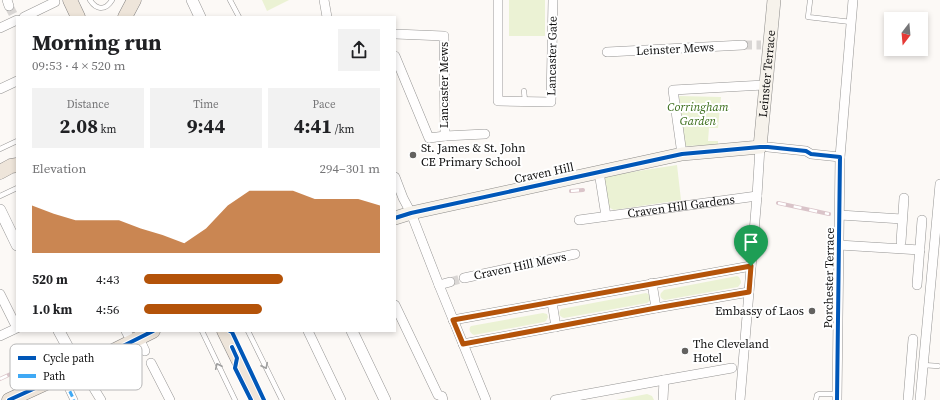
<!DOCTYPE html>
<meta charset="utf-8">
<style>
body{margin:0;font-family:"Source Serif 4",serif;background:#f2f2f2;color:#202124;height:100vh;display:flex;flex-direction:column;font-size:15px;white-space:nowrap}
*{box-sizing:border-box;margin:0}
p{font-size:13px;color:#757577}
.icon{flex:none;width:22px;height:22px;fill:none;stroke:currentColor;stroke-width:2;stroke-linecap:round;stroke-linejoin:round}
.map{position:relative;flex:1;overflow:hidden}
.side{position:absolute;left:16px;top:16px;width:380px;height:316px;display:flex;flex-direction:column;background:#fff;border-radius:0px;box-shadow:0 2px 6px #0003}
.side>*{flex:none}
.needle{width:26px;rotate:196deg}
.fabs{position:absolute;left:884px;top:12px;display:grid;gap:8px}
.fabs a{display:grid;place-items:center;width:44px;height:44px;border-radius:0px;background:#fff;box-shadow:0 2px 6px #0003;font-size:20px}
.pin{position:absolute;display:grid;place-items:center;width:34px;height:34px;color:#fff;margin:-41px -17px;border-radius:50% 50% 50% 0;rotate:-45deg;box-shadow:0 0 4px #0007}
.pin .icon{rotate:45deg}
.round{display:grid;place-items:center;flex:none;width:42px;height:42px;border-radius:0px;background:#f2f2f2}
.summary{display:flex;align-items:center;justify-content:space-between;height:68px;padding:0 16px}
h1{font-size:22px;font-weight:700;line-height:30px}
.stats{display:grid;grid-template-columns:repeat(3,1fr);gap:6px;height:68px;padding:4px 16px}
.stats div{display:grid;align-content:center;border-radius:0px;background:#f2f2f2;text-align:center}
.stats b{font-size:20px;font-weight:700}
.stats small{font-size:11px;font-weight:400}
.stats p{font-size:11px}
.chart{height:112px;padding:8px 16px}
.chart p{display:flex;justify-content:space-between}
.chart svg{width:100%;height:72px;margin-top:4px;fill:#b45309;opacity:.7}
ul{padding:0 16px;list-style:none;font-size:13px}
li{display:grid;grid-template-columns:64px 48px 1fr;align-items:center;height:30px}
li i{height:10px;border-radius:5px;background:#b45309}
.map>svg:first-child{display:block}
.green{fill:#ebf2d4}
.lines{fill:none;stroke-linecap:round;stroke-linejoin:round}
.minor-tunnel{stroke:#d9d6d4;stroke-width:9;stroke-dasharray:9 4.5;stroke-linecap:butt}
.service-casing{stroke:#969594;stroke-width:5.5}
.pedestrian-casing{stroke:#969594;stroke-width:8}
.minor-casing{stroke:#969594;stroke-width:10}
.tertiary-casing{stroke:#969594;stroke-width:12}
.secondary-casing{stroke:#8d8c8a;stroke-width:14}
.primary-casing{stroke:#848281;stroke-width:15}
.service{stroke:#fffefe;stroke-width:4.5}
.pedestrian{stroke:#fffefe;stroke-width:7}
.minor{stroke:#fffefe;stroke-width:9}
.tertiary{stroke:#fffefe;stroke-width:11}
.secondary{stroke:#f6f2eb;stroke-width:13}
.primary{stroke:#eee5da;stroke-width:14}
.rail-casing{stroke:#dac4c9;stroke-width:4}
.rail{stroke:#fff;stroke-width:2.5;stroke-dasharray:8;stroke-linecap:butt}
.quiet{stroke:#3fa9f5;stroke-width:3;stroke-dasharray:6 3;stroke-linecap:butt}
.cycleway-casing{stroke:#fff;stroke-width:6}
.cycleway{stroke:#0057b8;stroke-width:4}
.oneway{stroke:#9f9f9f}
.route-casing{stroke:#fff;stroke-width:8}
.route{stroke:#b45309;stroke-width:5}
.poi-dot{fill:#636260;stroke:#fff;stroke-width:1.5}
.labels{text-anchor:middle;stroke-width:4;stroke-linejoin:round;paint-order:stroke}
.street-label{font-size:12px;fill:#101010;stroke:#fff}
.park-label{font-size:12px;font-style:italic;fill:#3a6d1a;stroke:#fff}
.poi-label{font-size:12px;fill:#101010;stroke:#fff;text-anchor:start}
.key{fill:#fff;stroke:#b7b7b7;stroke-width:1}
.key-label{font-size:11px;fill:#101010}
</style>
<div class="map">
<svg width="940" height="400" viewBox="0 0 940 400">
<rect width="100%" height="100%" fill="#fcf9f6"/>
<!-- green -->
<path class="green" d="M262,0H289L267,11Z
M509,0H545V36H509Z
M679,96L721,97L718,128H709L708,141H718V145L684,146Z
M677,165L681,200L614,210L610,208L608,206L604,178L606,176Z
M737,276L739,277L741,281V283L738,287L665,300C662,299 659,297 661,293L664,290Z
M646,293C649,294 651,296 651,300L647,303L564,318C560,317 558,314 560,311L561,309Z
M543,313L547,314L548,317L546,321L544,322L474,335C470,333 468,329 471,326Z
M647,394L652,396L654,400H616Z"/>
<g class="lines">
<!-- minor-tunnel -->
<path class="minor-tunnel" d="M9,6L13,14
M743,45H761
M450,282L464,278"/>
<defs>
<path id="service" d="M90,0C97,11 106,10 112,0
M230,0L239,17
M810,1L808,17L851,22
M524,91L525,101
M0,149L17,141
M0,196L17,188
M202,331L235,400
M248,331L282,400
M923,365L938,366
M816,400L817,395L819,394H837"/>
<path id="pedestrian" d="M62,375L74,400"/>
<g id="minor">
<path d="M7,0L9,6"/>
<path d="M324,0L327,17"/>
<path d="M498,0V101L551,102L553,0"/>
<path d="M24,17L55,2"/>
<path d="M0,28L17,20"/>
<path d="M395,34L444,36L445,136"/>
<path d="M607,52L743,45"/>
<path d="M395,56L429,138L445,136L485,134"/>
<path d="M0,89L17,81"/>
<path d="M768,147L806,151L811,154L840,157"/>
<path d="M682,154L673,90L766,85"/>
<path d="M599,172L606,216"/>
<path d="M395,177L403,198L411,213L439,285L486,400"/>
<path d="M840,215L902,219"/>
<path id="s1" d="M579,220L757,196"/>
<path d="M901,242L904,198"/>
<path d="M839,245L920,250"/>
<path d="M464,278L575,254"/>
<path d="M652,283L656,308"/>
<path d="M439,285L450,282"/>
<path d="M917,285L922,220"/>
<path d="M0,294L17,328L0,336"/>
<path d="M552,302L556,327"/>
<path d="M395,305L438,395L442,396L443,400"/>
<path d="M453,320L751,266"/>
<path d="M126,331L132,342"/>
<path d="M308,331L341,400"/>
<path d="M139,338L145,351"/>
<path d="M463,344L656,308L749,292"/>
<path d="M151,363L170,400"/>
<path d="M79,368L93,387L101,400"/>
<path d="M555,400L664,380L732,368"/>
<path d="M663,400L664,380"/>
<path d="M740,400L757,196L760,147"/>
<path d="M837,400L840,157L853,0"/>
<path d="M908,400L913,339"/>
<path d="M920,400L940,184"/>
</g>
<path id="tertiary" d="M192,0L200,17
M0,210L17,245
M59,331L79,368
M352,331L385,400"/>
<g id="secondary">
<path id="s2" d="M395,218L411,213L682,154L760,147L774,0"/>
</g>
<path id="primary" d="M70,0L78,17
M125,17L134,0
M0,172L11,166L17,165
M224,331L258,400
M9,400L79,368L153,331"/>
</defs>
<!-- service casing -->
<use href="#service" class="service-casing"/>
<!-- pedestrian casing -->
<use href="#pedestrian" class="pedestrian-casing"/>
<!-- minor casing -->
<use href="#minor" class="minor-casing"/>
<!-- tertiary casing -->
<use href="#tertiary" class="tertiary-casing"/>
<!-- secondary casing -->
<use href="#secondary" class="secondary-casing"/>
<!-- primary casing -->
<use href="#primary" class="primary-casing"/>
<!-- service -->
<use href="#service" class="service"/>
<!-- pedestrian -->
<use href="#pedestrian" class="pedestrian"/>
<!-- minor -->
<use href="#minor" class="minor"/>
<!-- tertiary -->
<use href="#tertiary" class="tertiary"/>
<!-- secondary -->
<use href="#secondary" class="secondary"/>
<!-- primary -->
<use href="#primary" class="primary"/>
<defs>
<path id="rail" d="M571,191L583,190
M778,203L829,214
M0,379L43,359L49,357"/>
</defs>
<!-- rail casing -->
<use href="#rail" class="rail-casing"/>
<!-- rail -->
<use href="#rail" class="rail"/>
<!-- quiet -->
<path class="quiet" d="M62,375L74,400"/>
<defs>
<path id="cycleway" d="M395,218L411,213L682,154L760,147H768L806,151L811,154L840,157L837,400
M230,331L232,332L264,400
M232,347L237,358L235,368L251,400
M9,400L79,368L153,331"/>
</defs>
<!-- cycleway casing -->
<use href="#cycleway" class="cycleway-casing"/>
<!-- cycleway -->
<use href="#cycleway" class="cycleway"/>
</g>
<!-- one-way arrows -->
<defs><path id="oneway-chevron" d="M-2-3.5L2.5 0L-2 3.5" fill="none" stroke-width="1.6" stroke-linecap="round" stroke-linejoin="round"/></defs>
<g class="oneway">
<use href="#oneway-chevron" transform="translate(218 366) rotate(-115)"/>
<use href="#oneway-chevron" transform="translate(265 366) rotate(64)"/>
</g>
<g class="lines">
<defs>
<path id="route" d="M751,266L749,292L656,308L463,344L453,320Z"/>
</defs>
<!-- route casing -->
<use href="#route" class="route-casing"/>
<!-- route -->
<use href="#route" class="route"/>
</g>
<!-- markers -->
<g class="poi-dot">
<circle cx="413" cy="155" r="4"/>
<circle cx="812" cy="311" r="4"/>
<circle cx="685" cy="351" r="4"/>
</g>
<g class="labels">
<!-- street labels -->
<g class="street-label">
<text transform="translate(675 49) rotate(-3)" y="4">Leinster Mews</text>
<text transform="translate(552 56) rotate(-89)" y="4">Lancaster Gate</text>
<text dy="4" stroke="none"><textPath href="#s2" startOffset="446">Leinster Terrace</textPath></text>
<text transform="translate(444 85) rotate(-90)" y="4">Lancaster Mews</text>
<text transform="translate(544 173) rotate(-12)" y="4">Craven Hill</text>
<text dy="4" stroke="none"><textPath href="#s1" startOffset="103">Craven Hill Gardens</textPath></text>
<text transform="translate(520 266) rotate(-12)" y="4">Craven Hill Mews</text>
<text transform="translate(829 278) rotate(-89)" y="4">Porchester Terrace</text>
</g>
<!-- park labels -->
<g class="park-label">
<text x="698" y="111">Corringham<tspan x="698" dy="14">Garden</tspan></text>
</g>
<!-- poi labels -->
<g class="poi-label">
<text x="421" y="152">St. James &amp; St. John<tspan x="421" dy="14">CE Primary School</tspan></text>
<text x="804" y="315" text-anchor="end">Embassy of Laos</text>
<text x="693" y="348">The Cleveland<tspan x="693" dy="14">Hotel</tspan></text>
</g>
</g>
<!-- legend -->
<rect x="10" y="344" width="132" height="46" rx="6" class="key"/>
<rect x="18" y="356" width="18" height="4" fill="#0057b8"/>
<rect x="18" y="374" width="18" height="4" fill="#3fa9f5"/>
<g class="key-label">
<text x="43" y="362">Cycle path</text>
<text x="43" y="380">Path</text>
</g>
</svg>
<div class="fabs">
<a><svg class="needle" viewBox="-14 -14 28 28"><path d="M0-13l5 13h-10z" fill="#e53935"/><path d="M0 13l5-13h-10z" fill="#757577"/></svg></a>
</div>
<div class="pin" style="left:751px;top:266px;background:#1e9e55"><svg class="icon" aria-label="arrive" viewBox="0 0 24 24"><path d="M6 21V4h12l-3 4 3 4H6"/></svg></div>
<section class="side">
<div class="summary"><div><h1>Morning run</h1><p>09:53 · 4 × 520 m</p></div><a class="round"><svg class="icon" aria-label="share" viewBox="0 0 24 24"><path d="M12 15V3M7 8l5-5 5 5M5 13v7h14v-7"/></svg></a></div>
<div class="stats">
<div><p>Distance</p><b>2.08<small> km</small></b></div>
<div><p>Time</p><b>9:44</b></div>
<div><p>Pace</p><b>4:41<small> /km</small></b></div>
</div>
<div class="chart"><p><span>Elevation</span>294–301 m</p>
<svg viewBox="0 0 160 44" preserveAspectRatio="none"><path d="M0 44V15L10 20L20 24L30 24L40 24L50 29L60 33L70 38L80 29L90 15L100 6L110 6L120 6L130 11L140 11L150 11L160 15V44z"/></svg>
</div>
<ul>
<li><b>520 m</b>4:43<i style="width:59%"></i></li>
<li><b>1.0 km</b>4:56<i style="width:50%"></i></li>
</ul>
</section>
</div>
